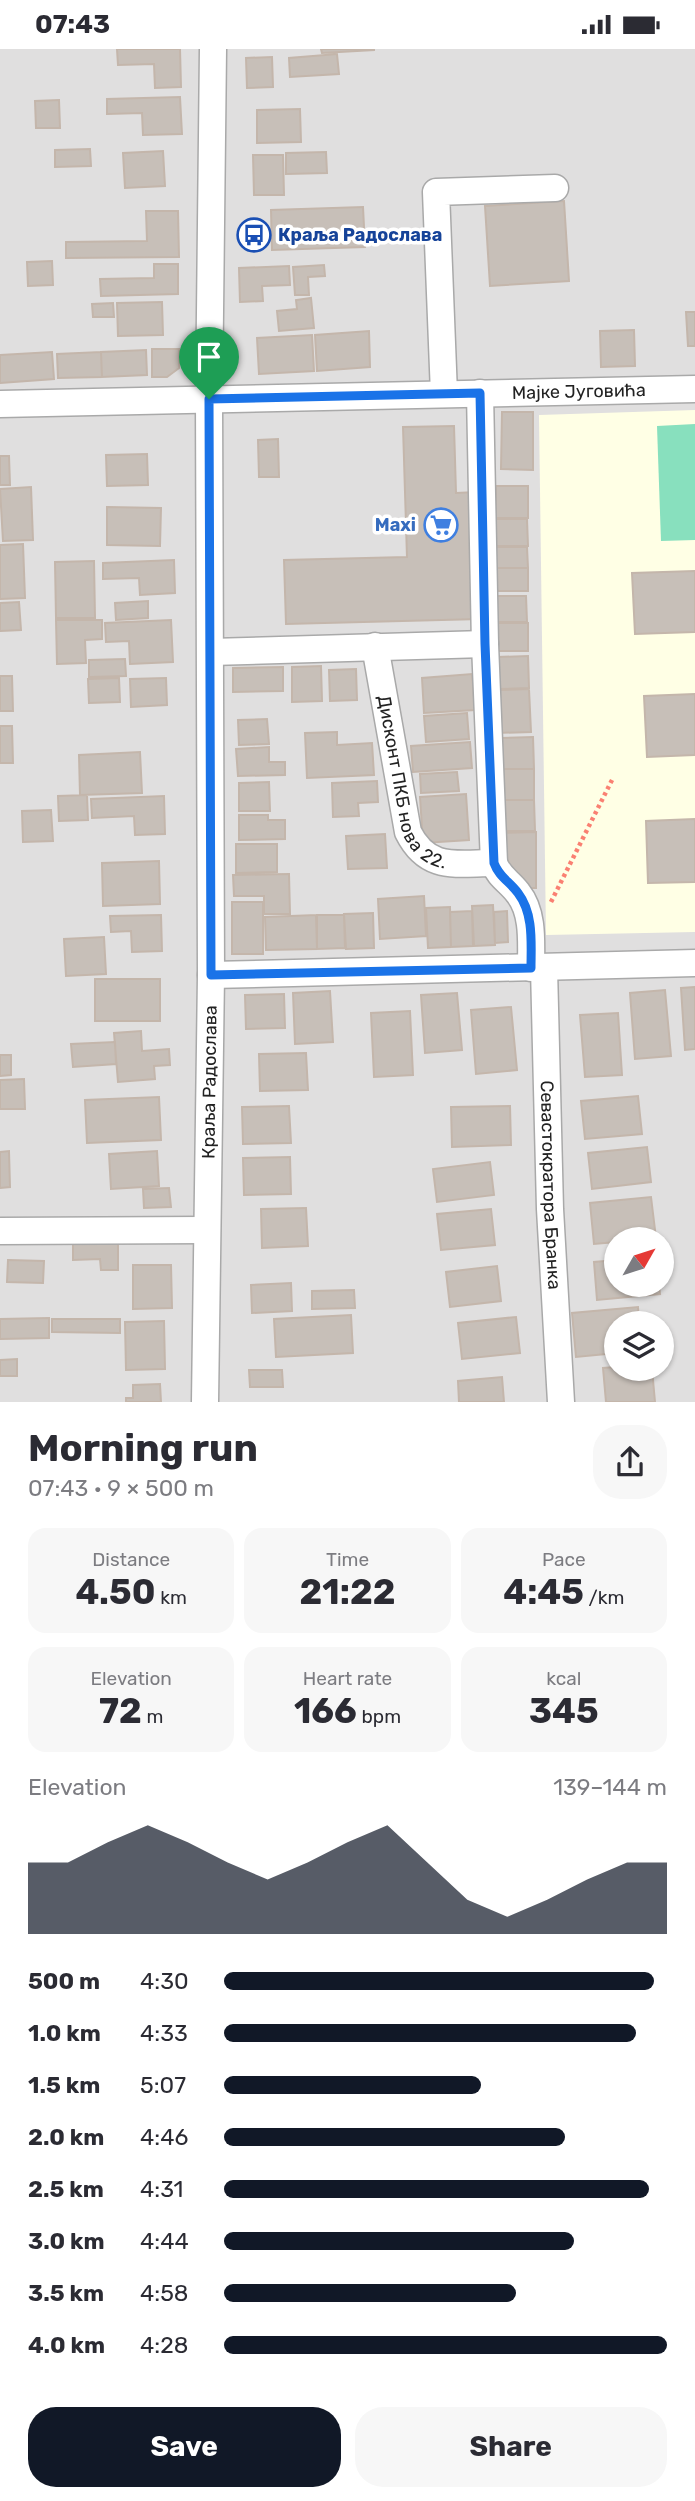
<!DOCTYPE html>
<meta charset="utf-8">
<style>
body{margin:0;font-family:Rubik,sans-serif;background:#f7f7f7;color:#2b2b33;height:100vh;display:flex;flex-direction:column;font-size:26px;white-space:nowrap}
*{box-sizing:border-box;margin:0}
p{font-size:23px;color:#7c7c81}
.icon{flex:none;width:38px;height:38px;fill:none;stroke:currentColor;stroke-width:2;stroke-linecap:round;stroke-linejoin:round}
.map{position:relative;height:1353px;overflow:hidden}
.drawer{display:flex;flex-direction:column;background:#fff;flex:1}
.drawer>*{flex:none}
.needle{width:46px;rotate:51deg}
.buttons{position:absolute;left:604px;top:1178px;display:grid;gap:14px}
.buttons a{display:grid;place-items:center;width:70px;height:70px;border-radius:50%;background:#fff;box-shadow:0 2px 5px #0004;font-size:35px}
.pin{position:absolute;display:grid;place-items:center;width:60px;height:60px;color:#fff;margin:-72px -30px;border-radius:50% 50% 50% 0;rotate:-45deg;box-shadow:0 0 7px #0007}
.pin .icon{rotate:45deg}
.round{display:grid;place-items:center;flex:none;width:74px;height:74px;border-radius:28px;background:#f7f7f7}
.overview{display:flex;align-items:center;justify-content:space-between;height:119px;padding:0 28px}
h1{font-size:38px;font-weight:700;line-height:52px}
.metrics{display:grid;grid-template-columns:repeat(3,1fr);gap:10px;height:119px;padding:7px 28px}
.metrics div{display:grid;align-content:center;border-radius:18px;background:#f7f7f7;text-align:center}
.metrics b{font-size:35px;font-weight:700}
.metrics small{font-size:19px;font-weight:400}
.metrics p{font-size:19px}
.chart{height:196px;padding:14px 28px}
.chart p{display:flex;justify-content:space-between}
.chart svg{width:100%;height:126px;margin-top:7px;fill:#111827;opacity:.7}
.button{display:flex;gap:14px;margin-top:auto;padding:14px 28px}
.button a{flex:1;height:80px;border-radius:28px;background:#111827;color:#fff;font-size:28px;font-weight:700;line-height:80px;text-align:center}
.button a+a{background:#f7f7f7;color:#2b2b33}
ul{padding:0 28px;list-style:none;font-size:23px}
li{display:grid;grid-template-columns:112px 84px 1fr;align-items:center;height:52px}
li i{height:18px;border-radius:9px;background:#111827}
.status{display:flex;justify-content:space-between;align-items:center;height:49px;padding:0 35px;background:#fff;direction:ltr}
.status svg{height:19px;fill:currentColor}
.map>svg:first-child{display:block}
.residential{fill:#e0dfdf;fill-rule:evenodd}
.education{fill:#ffffe5}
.pitch{fill:#88e0be}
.building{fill:#c7bfb8;stroke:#c4b6ab;stroke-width:2}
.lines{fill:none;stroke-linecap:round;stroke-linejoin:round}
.minor-casing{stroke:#a9a9a9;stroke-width:29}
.path{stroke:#fa8072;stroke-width:4.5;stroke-dasharray:3.5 3.5;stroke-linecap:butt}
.minor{stroke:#fff;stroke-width:26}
.route-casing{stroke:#fff;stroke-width:14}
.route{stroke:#1a73e8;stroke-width:9}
.labels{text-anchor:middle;stroke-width:7;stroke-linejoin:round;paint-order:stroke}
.transit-label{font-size:18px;font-weight:bold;fill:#164399;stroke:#fff;text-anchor:start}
.street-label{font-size:18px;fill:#222;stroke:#fff}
.shop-label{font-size:18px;font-weight:bold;fill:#366cbe;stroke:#fff;text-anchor:end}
</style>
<div class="status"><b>07:43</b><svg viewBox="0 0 49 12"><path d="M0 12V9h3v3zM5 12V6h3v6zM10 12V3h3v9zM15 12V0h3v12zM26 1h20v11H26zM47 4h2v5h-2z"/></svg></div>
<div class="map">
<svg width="695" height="1353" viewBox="0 0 695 1353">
<rect width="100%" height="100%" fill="#f2efe9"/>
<!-- residential -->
<path class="residential" d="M0,0H695V1353H0ZM616,1190H662V1236H616ZM616,1274H662V1320H616Z"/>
<!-- education -->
<path class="education" d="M695,361V883L546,886L539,366Z"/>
<!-- pitch -->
<path class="pitch" d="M695,375V491L661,492L657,377Z"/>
<!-- building -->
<path class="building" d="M117,0H180L181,38L155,39L154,15L118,16Z
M321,0H374V1L322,4Z
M337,5L339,25L290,28L289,9Z
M272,8L273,38L247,39L246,9Z
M180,48L182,85L143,86L142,64L107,65V50Z
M59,51L60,79H36L35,52Z
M300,60L301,93L257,94V61Z
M90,100L91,117L55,118V101Z
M163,102L165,137L125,139L123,104Z
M326,103L327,124L286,125V104Z
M253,106H283L284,146H254Z
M564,152L569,232L490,237L485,157Z
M363,158L365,198L272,201L271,161Z
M146,162H178L179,208L66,209V193L147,192Z
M52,212L53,236L28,237L27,213Z
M154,215H178V245L101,247L100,230L154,229Z
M324,216L325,227L308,228L309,246H295L293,218Z
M289,217L290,236L262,237L263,252L240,253L239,219Z
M311,249L314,279L279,282L277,262L297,260L296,251Z
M162,253L163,286L118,287L117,254Z
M113,254L114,268H93L92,255Z
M686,263H695V297H688Z
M634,281L635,317L601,318L600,282Z
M369,282L370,318L317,322L315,286Z
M312,286L314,322L259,325L257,289Z
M152,300H179V319L167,328H152Z
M146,301L147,326L102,328L101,303Z
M52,303L54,330L0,334V306Z
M101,303L102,328L58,329L57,305Z
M502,363H533V421L501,420Z
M454,377L456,444L476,443L480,570L286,575L284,511L407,508L403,378Z
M278,390L279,428H259L258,391Z
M147,405L148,436L107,437L106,406Z
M0,407H9L10,436H0Z
M496,437H528V469H496Z
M31,438L33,491L3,492L0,440Z
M107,458L161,459L160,497L107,496Z
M494,470H527L528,497H495Z
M23,495L25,549L0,550V496Z
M496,498H527L528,519H496Z
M174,511L175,544L140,546L139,529L103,530V514Z
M94,512L95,569H56L55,513Z
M495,519H528V542H495Z
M695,522V583L635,585L632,524Z
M495,547H526L527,573H496Z
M148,552V569L116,571L115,554Z
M19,553L21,581L0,582V554Z
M56,571H102V590L85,591L86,614L57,615Z
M171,571L173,613L130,615L129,592L106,593L105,574Z
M496,574H528V602H496Z
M528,607L529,639L499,640L498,608Z
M125,610L126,627L89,628V611Z
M321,617L322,652L292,653V618Z
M283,618V642L233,643V619Z
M356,620L357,651L330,652L329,621Z
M472,625L475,661L424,664L422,629Z
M0,627H12L13,662H0Z
M119,629L120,653L89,654L88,630Z
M166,629L167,656L131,658L130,630Z
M529,640L531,683L497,684L499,641Z
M695,645V706L647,708L644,647Z
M467,664L469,690L426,693L424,667Z
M267,670L269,695L239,696L238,671Z
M0,677H12L13,714H0Z
M337,683V696L372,694L374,726L307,729L305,684Z
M533,688L534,720H502L501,689Z
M470,693L472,719L413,723L411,697Z
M269,698V713H285V726L238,727L236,700Z
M140,703L142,744L80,746L79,706Z
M502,720H534V751H502Z
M457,723L459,742L421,744L420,725Z
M377,732L378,753L358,754L359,767L333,768L332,734Z
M269,733L270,762H239V734Z
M466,745L469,791L423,794L420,748Z
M87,746L88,771L59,772L58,747Z
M164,747L165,785L135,786L134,767L92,769L91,750Z
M502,751H534L535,782H503Z
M51,761L53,792L23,793L22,762Z
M239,766H268V771H285V790L239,791Z
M695,770V833L648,834L646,772Z
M536,783V839H522L501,817L500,784Z
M385,785L387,819L348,820L346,787Z
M236,795H277V823L236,824Z
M159,812L160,855L103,857L102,814Z
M289,825L290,865H264V847H234L233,826Z
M424,847L426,887L380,890L378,850Z
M232,853H263V905H232Z
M493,856L495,896L474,897L472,857Z
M450,858L451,898L428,899L426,859Z
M472,862L473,897L451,898L450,863Z
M507,862L508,893L495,894L494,863Z
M373,864L374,899L346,900L344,865Z
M161,866L162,902L132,903L131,882L111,883L110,867Z
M316,866L317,900L266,901L265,868Z
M317,866H344L345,899L317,900Z
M104,888L106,925L66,927L64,890Z
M95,930H160V972H95Z
M695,938V1000L685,1001L681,939Z
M665,941L671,1007L635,1010L630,944Z
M330,942L333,993L295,995L293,944Z
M457,944L462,1001L425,1004L421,946Z
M284,945L285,979L246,980L245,946Z
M511,958L517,1021L476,1025L471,961Z
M410,962L413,1026L374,1028L371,964Z
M618,964L622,1026L585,1028L580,966Z
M141,982L142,1002L169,1000L170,1016L154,1017L155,1030L118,1033L114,984Z
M115,993L116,1015L73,1018L71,995Z
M306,1004L308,1041L260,1042L259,1005Z
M0,1006H11V1026L0,1027Z
M24,1030L25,1060H0V1031Z
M638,1047L642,1085L585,1090L581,1052Z
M159,1048L161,1091L87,1094L85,1051Z
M289,1057L291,1094L243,1095L242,1058Z
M510,1057L511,1096L452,1098L451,1058Z
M647,1098L651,1133L592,1140L588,1104Z
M9,1102L10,1138L0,1139V1103Z
M157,1102L159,1137L111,1140L109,1105Z
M290,1108L291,1145L244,1146L243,1109Z
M490,1113L494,1146L437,1153L433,1120Z
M169,1139L171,1158L144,1159L143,1140Z
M651,1148L656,1189L616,1190V1193L594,1195L590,1154Z
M306,1159L308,1197L262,1199L261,1160Z
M491,1160L495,1196L441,1201L437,1165Z
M118,1190V1221H101L100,1210L73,1211V1191Z
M8,1211L44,1212L43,1234L7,1233Z
M616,1211V1236H659L660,1245L597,1251L594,1213Z
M133,1216H171L172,1259L133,1260Z
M497,1217L501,1252L450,1258L446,1223Z
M291,1234L292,1262L252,1264L251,1236Z
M354,1241L355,1259L312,1260V1242Z
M638,1258L639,1274H616V1304L576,1308L572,1264Z
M351,1266L353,1304L276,1308L274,1270Z
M516,1268L520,1304L462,1310L458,1274Z
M49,1269V1289L0,1290V1270Z
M52,1270H120V1284L52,1283Z
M164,1272L165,1320L126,1321L125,1273Z
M17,1310V1327H0V1311Z
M616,1318L652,1320L655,1353H606L603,1319Z
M249,1321H282L283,1338H250Z
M502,1328L504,1353H459L458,1332Z
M160,1335L161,1353H126V1349H133V1336Z"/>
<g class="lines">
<defs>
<g id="minor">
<path d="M480,344L485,595L494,814C499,828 509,832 518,844C534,864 531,894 531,919"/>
<path d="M444,345L436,143L555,139"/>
<path id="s1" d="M0,355L695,340"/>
<path id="s2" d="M375,597L408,783C428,823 457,814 494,814"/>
<path d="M211,603L485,595"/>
<path id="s3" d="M544,919L550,1160L561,1353"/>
<path d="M211,926L695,914"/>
<path d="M0,1182L205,1181"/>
<path id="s4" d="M205,1353L211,926L209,350L213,0"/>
</g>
</defs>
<!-- minor casing -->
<use href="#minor" class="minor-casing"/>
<!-- path -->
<path class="path" d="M551,853L613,729"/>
<!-- minor -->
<use href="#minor" class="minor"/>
</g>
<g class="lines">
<defs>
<path id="route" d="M480,344L485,595L494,814C499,828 509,832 518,844C534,865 531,894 531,919L211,926L209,350Z"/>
</defs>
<!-- route casing -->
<use href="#route" class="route-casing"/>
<!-- route -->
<use href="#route" class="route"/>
</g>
<!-- icons -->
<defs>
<symbol id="bus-ring" viewBox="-11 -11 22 22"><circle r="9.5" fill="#fff" stroke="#1a4fb4" stroke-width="1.5"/><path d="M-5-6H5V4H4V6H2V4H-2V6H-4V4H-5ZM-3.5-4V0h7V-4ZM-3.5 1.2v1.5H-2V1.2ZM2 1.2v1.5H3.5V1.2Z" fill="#1a4fb4"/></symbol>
<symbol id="supermarket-ring" viewBox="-11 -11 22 22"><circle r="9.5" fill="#fff" stroke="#3f7fe0" stroke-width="1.5"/><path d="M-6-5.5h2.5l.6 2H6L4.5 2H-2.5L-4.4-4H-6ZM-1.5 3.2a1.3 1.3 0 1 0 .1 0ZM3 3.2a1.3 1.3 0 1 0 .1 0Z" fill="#3f7fe0"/></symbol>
</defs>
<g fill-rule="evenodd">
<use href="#bus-ring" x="235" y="167" width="38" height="38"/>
<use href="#supermarket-ring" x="422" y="457" width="38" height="38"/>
</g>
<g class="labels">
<!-- transit labels -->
<g class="transit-label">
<text x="278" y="192">Краља Радослава</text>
</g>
<!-- street labels -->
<g class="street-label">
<text dy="6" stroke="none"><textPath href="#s1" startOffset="579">Мајке Југовића</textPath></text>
<text dy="6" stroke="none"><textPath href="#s2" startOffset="145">Дисконт ПКБ нова 22.</textPath></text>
<text dy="6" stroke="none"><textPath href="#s4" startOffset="320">Краља Радослава</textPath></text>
<text dy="6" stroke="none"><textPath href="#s3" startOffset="217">Севастократора Бранка</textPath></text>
</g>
<!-- shop labels -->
<g class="shop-label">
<text x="416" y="482">Maxi</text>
</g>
</g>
</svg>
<div class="buttons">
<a><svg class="needle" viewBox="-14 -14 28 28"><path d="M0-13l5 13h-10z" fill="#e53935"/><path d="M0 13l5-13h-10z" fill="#7c7c81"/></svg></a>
<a><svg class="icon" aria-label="layers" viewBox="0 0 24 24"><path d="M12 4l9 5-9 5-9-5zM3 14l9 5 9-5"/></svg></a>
</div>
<div class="pin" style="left:209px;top:350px;background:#1e9e55"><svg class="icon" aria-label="arrive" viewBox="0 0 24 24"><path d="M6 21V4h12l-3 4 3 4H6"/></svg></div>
</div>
<section class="drawer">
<div class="overview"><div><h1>Morning run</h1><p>07:43 · 9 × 500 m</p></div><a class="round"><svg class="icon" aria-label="share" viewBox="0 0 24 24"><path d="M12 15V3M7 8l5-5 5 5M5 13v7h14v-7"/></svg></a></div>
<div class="metrics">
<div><p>Distance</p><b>4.50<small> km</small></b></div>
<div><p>Time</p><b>21:22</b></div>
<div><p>Pace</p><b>4:45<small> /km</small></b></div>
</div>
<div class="metrics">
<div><p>Elevation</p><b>72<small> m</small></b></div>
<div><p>Heart rate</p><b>166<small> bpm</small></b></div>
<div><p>kcal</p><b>345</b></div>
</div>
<div class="chart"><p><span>Elevation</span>139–144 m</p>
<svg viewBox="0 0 160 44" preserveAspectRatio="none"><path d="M0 44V19L10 19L20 12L30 6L40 12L50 19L60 25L70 19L80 12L90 6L100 19L110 32L120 38L130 32L140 25L150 19L160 19V44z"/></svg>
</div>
<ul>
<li><b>500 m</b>4:30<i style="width:97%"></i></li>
<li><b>1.0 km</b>4:33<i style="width:93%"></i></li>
<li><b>1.5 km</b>5:07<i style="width:58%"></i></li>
<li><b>2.0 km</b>4:46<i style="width:77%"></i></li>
<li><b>2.5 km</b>4:31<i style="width:96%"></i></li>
<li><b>3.0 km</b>4:44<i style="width:79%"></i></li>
<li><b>3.5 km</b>4:58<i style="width:66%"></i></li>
<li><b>4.0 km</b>4:28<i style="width:100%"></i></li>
</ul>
<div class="button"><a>Save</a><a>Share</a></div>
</section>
